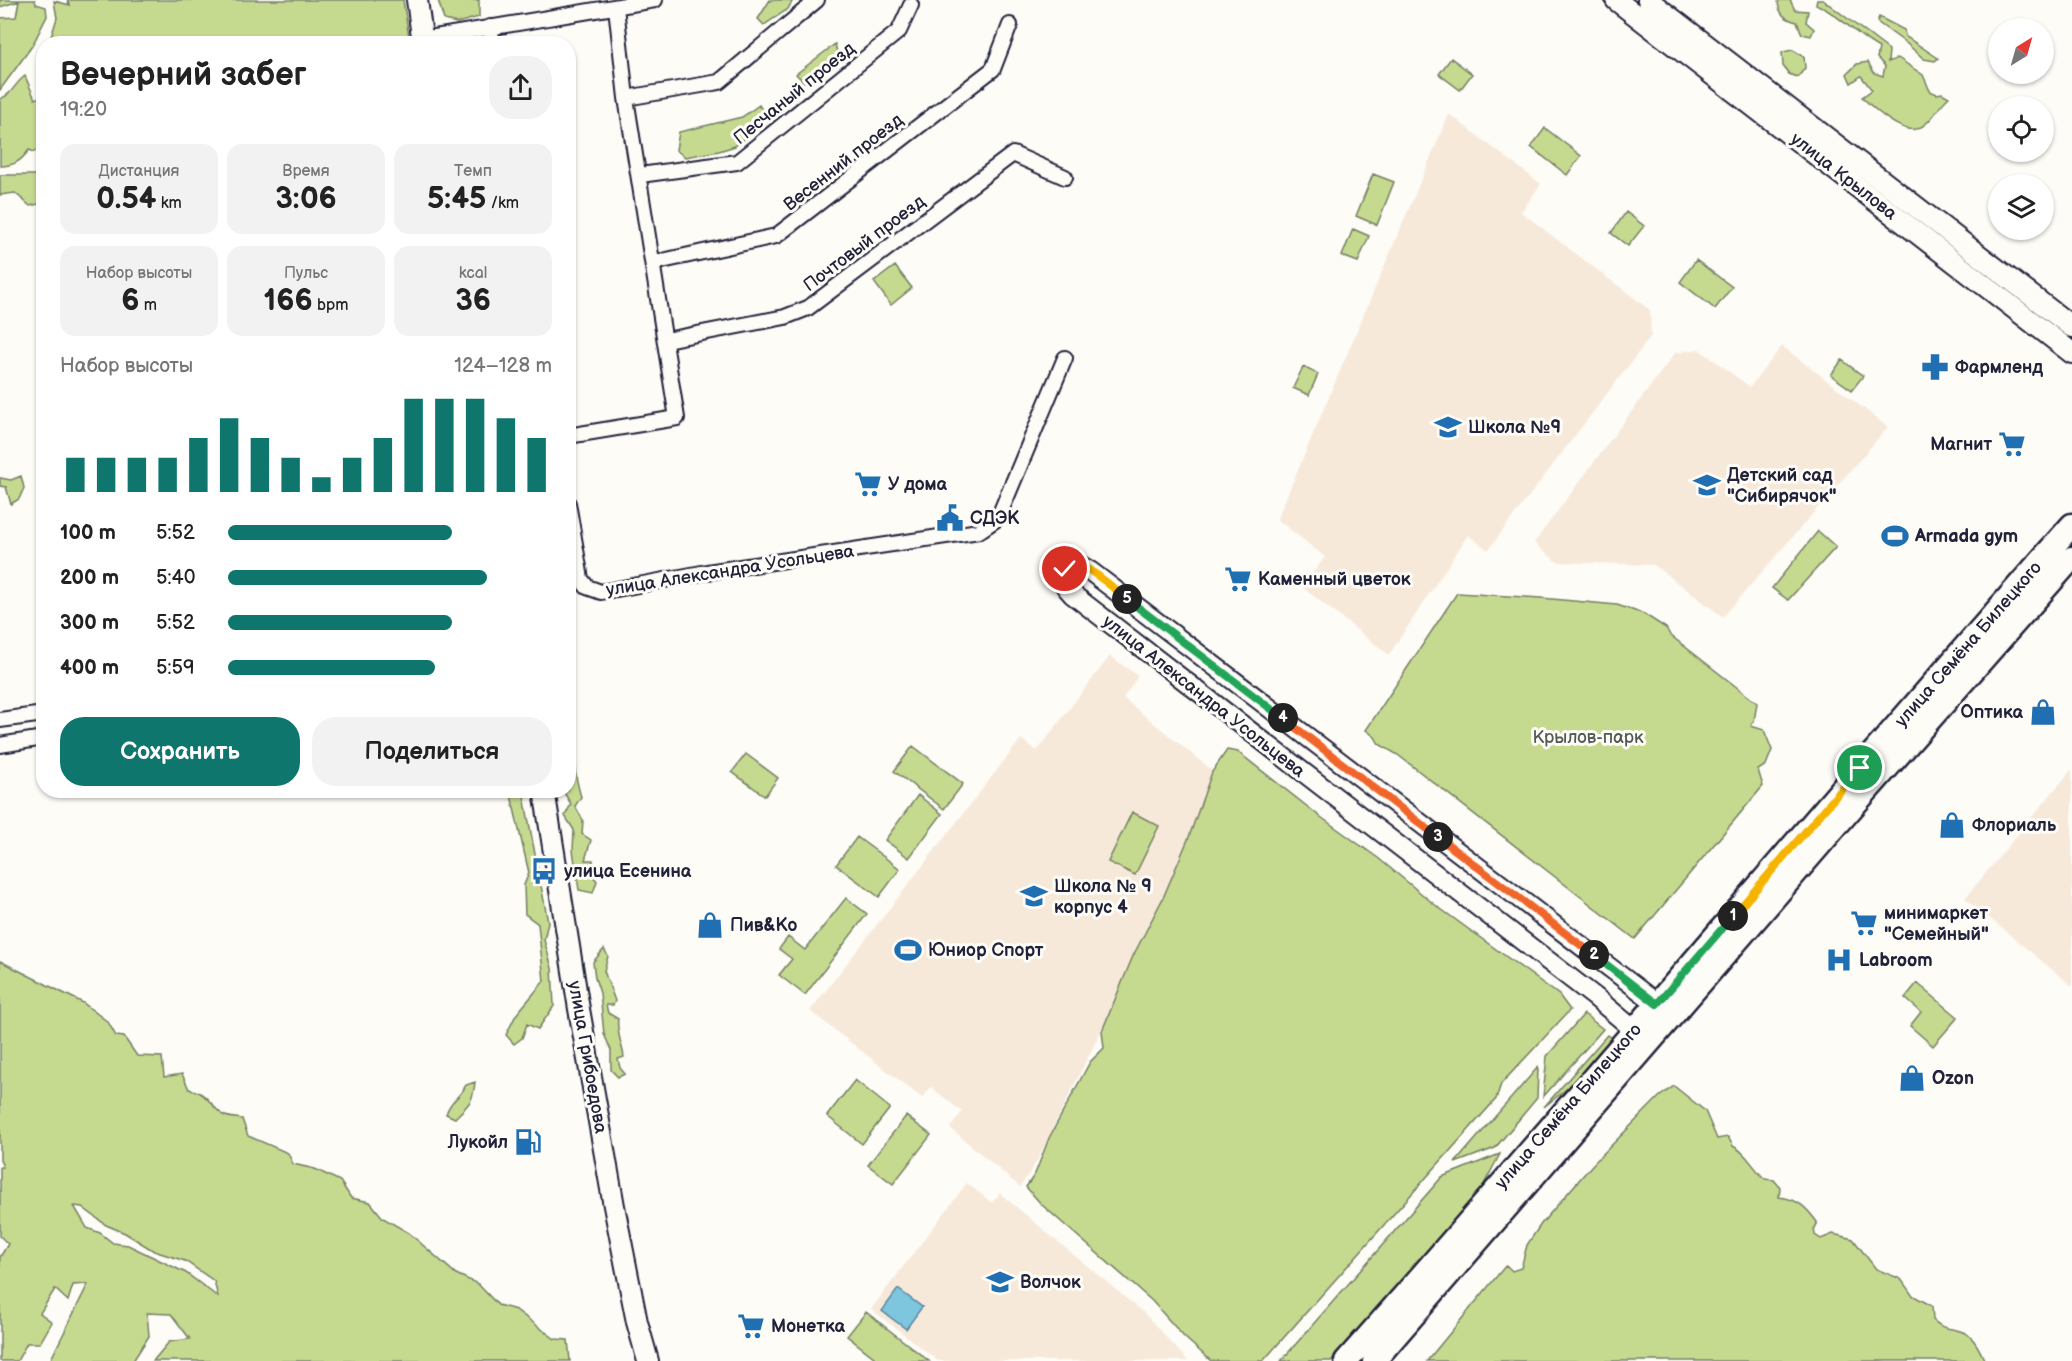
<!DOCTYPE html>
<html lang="ru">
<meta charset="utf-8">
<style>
body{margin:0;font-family:"Balsamiq Sans",sans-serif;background:#f2f2f2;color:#222;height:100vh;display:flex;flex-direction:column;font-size:22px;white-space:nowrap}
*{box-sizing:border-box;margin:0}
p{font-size:20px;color:#767676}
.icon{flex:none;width:33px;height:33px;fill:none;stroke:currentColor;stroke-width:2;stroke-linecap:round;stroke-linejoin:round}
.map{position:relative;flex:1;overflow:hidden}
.sheet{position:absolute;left:36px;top:36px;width:540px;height:762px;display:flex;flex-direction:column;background:#fff;border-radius:24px;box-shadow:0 2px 4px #0004}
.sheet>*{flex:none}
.needle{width:39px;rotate:37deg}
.tools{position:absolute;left:1988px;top:18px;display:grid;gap:12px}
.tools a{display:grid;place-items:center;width:66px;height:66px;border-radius:50%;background:#fff;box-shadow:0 2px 4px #0004;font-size:30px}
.pin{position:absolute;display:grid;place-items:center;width:51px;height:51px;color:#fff;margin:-26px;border:3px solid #fff;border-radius:50%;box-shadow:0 2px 6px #0007}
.km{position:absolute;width:30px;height:30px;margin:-15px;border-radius:50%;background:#222;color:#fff;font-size:16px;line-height:30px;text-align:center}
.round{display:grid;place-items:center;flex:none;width:63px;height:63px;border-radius:24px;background:#f2f2f2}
.headline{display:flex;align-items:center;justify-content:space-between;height:102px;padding:0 24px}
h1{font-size:33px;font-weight:700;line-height:45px}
.figures{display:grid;grid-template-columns:repeat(3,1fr);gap:9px;height:102px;padding:6px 24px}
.figures div{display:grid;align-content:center;border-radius:15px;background:#f2f2f2;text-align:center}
.figures b{font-size:30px;font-weight:700}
.figures small{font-size:16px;font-weight:400}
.figures p{font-size:16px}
.chart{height:168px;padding:12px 24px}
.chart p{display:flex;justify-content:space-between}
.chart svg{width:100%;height:108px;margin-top:6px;stroke:#0f766e;stroke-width:6}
.cta{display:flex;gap:12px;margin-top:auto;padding:12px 24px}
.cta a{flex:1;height:69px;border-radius:24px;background:#0f766e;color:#fff;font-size:24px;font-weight:700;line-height:69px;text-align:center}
.cta a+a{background:#f2f2f2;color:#222}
ul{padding:0 24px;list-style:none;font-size:20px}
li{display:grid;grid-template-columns:96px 72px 1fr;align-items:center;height:45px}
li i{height:15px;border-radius:8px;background:#0f766e}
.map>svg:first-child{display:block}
.built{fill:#f7e9da}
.green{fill:#c5da8f;stroke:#747e65;stroke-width:1.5;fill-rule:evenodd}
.water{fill:#7dc6de;stroke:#59849d;stroke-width:1.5}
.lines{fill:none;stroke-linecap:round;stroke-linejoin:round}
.minor-casing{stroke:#22223b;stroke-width:18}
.tertiary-casing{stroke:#22223b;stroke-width:22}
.secondary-casing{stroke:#22223b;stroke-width:24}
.primary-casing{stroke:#22223b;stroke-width:27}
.minor{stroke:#fdfcf7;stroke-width:14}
.tertiary{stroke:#fdfcf7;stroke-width:18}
.secondary{stroke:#fdfcf7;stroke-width:20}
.primary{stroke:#fdfcf7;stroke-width:22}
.split-1-casing{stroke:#fff;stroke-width:12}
.split-2-casing{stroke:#fff;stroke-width:12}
.split-3-casing{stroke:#fff;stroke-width:12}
.split-4-casing{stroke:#fff;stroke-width:12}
.split-5-casing{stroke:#fff;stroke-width:12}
.split-6-casing{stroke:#fff;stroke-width:12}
.split-1{stroke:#f5b400;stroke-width:8}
.split-2{stroke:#22a559;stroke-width:8}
.split-3{stroke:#f0652b;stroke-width:8}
.split-4{stroke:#f0652b;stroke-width:8}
.split-5{stroke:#22a559;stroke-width:8}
.split-6{stroke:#f5b400;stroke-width:8}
.labels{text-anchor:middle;stroke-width:6;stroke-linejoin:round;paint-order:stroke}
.street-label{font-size:18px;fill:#22223b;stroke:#fdfcf7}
.poi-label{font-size:18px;font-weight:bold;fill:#22223b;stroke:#fdfcf7;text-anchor:start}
.park-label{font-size:18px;fill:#535954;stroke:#fdfcf7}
</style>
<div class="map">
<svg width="2072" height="1361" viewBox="0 0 2072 1361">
<rect width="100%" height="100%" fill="#fdfcf7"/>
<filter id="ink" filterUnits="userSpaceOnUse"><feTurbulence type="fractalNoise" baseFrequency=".0167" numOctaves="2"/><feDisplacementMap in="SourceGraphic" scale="12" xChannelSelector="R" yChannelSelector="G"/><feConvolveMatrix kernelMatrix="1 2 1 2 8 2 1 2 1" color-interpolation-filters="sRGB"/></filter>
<g filter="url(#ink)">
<!-- built -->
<path class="built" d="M1449,114L1541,184L1521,212L1650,310L1651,336L1488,550L1468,535L1389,655L1302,587L1325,557L1277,519Z
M1782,346L1888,427L1723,617L1654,565L1557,562L1534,543L1675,353L1699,349L1750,387Z
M1110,656L1138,676L1123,698L1224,780L1037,1161L1020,1187L950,1128L962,1112L931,1087L922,1098L810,1011L1021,739L1037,751Z
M2072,769V986L1965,898Z
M967,1183L992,1203L1000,1193L1003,1196L1145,1314L1188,1361H938L871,1309Z"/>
<!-- green -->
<path class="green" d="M0,0H35L36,4L46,7L47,16L32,46L0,90V18L16,17L19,1L0,7Z
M67,0H403L410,43H49L57,18L54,1L70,5Z
M438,0H479V17L457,23L444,20Z
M770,0H793L788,9L764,25L758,19Z
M1780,0H1790L1795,10L1808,11L1806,22L1814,29L1811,36L1802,34L1797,22C1785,19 1779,14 1778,2Z
M1817,0H1823L1889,50L1888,62L1898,58L1923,75L1930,91L1937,94L1942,93L1949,97C1937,107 1934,120 1921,127C1905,138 1874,109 1862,97L1872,90L1861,76L1851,83L1847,74L1857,64L1868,62L1874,73L1883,76L1885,66L1877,58L1879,48C1857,36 1840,15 1816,4Z
M1879,17L1904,30L1905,36L1938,58L1935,61L1924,59L1906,43L1877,22Z
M835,44L839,60L823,67L804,82L796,74Z
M1793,50L1804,57L1805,68L1798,77L1789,74L1783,66L1782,52Z
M1451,58L1472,74L1460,90L1439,74Z
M25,76L35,99L43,96V148L42,147L34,152L29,150C21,161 14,166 0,166V99C13,94 14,84 25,76Z
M759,105L764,113L759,127L735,146L719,151L685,157L676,150L679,132L742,117Z
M1545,128L1581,156L1567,175L1531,147Z
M1373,174L1394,182L1377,225L1356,216Z
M0,175H43V203L30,206L15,193L0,195Z
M1626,212L1644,226L1628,246L1611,233Z
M1353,229L1369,236L1358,262L1342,256Z
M1696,260L1732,287L1715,309L1680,282Z
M895,266L912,288L891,305L874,282Z
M1842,360L1863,376L1852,390L1831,375Z
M1303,367L1318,374L1309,395L1293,388Z
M21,476L24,488L19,499L11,504L6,487L0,486V478L11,480Z
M1818,531L1836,547L1788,600L1772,588Z
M1457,593L1541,598L1617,605L1644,614L1666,628L1670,635L1757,703L1754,721L1751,726L1764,730L1772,750L1766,765L1758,770L1763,786L1635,939L1398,755L1379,744L1375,737L1366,730Z
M569,737C573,758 575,777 581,797L575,806L583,820L582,834L591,840L585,860H593L592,875L597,881L593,893L579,890L573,850L574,830L565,816L571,804L563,791L568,790Z
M913,746L963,784L944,809L894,771Z
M1227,750L1238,752L1318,815L1378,858L1434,904L1559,995L1570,1010L1501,1084L1496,1099L1263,1361H1211L1184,1337L1152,1301L1042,1205L1026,1187L1035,1174L1049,1138L1090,1062L1104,1048L1102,1031L1133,956L1163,898L1189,837L1212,772Z
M746,754L778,778L765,796L732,772Z
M510,791H523L548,922L544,940L552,968L554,1006L538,1029L527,1024L522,1038L514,1044L506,1035L516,1015L544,981L538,924L525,914L524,885L529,873Z
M918,795L942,814L909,858L885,840Z
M1132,812L1159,826L1135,875L1108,862Z
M857,837L900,869L879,897L836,865Z
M846,898L867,914L805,995L779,975L792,959L779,949L788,937L805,950Z
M604,949L608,956L604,971L615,1001L613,1005H606L608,1013L618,1019C616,1031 622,1044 624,1057L618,1059L620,1068L625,1074L618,1077L611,1070V1050L604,1034L600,993L595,978L593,962Z
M0,961L83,1003L108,1022L116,1036L124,1037L137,1056L162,1057L164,1077L182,1074L189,1089C208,1093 209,1104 223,1115C228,1118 237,1118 242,1119L248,1136L288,1153L293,1164L315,1169L340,1181L351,1198L370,1202L383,1218L409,1233L456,1274L478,1284L498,1305L516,1310L555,1339L568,1340L570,1361H153L169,1342L190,1339L171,1314L147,1313L149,1336L133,1361H50L88,1284L73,1285L68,1301L55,1289L40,1313L52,1322L40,1343H27L17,1361H0V1257L8,1244L0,1236V1167H3L0,1160ZM74,1206L82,1207L106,1225L125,1233L154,1251L185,1261L214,1281L218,1297L186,1273L128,1245L113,1243L100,1233L87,1228Z
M1917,983L1958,1017L1933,1046L1910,1026L1921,1012L1905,998Z
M1584,1014L1603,1029L1543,1097L1547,1056Z
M1607,1035L1611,1038L1575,1082L1544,1107Z
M1538,1067L1537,1098L1495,1148L1455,1163Z
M855,1080L890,1108L862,1144L827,1116Z
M475,1082C473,1102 469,1104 455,1118L446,1114C451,1098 459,1100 466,1085Z
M1674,1086L1705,1111L1717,1139L1728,1137L1733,1146C1746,1152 1754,1169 1765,1179L1774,1180L1780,1187L1779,1197C1798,1199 1806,1207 1817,1222L1814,1228L1815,1235L1821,1239L1833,1234L1853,1239L1876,1269L1901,1279L1912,1295L1932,1306L1933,1320C1944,1330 1946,1327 1960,1331C1974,1335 1979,1349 1985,1361H1427L1506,1265L1512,1271L1521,1268L1527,1245L1541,1224L1593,1164L1659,1097Z
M906,1116L931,1135L893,1184L868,1165Z
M1500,1154L1483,1186L1463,1211L1331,1361H1281L1442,1177Z
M866,1312L929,1361H879L847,1336Z"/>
<!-- water -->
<path class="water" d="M898,1289L922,1307L906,1329L882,1311Z"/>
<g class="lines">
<defs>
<path id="minor" d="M490,27L493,44
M423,39L655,0
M626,98L719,82L817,0
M640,175L737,162L899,31L911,5
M653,263L776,236L993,69L1010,25
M666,340L785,317L808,308L1013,154L1065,177
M568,436L677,418L626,98L616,7
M568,503L581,579L587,587L601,592L707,572L979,531L998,518L1001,511L1065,358
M0,720L44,714
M0,745L44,738"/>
<path id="tertiary" d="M1645,1039L1595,997L1072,594C1060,582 1055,568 1076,563L1090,571L1668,1012"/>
<path id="secondary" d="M417,0L423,44
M1616,0L2072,353
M1648,0L2072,327
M544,790L579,1009L614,1206L637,1322L648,1361"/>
<path id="primary" d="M1346,1361C1592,1085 1827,801 2072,525
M1374,1361L1850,810L2072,558"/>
</defs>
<!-- minor casing -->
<use href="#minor" class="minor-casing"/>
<!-- tertiary casing -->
<use href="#tertiary" class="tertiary-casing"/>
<!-- secondary casing -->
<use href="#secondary" class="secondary-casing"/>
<!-- primary casing -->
<use href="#primary" class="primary-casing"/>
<!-- minor -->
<use href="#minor" class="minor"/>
<!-- tertiary -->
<use href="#tertiary" class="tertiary"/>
<!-- secondary -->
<use href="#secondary" class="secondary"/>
<!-- primary -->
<use href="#primary" class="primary"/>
</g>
</g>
<g class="lines" filter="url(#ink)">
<defs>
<path id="split-1" d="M1733,916L1860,768"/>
<path id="split-2" d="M1594,955L1657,1004L1733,916"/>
<path id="split-3" d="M1438,837L1594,955"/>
<path id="split-4" d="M1283,718L1438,837"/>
<path id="split-5" d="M1127,599L1283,718"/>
<path id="split-6" d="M1065,569C1068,566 1069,564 1073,564C1086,563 1117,591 1127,599"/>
</defs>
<!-- split-1 casing -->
<use href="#split-1" class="split-1-casing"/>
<!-- split-2 casing -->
<use href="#split-2" class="split-2-casing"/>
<!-- split-3 casing -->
<use href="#split-3" class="split-3-casing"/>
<!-- split-4 casing -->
<use href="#split-4" class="split-4-casing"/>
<!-- split-5 casing -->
<use href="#split-5" class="split-5-casing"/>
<!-- split-6 casing -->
<use href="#split-6" class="split-6-casing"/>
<!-- split-1 -->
<use href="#split-1" class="split-1"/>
<!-- split-2 -->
<use href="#split-2" class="split-2"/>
<!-- split-3 -->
<use href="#split-3" class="split-3"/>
<!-- split-4 -->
<use href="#split-4" class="split-4"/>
<!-- split-5 -->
<use href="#split-5" class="split-5"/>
<!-- split-6 -->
<use href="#split-6" class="split-6"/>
</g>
<!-- icons -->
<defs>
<symbol id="pharmacy-bare" viewBox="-9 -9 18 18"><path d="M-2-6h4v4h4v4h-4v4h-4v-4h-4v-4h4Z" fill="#1f6fb2" stroke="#fdfcf7" stroke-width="2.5" paint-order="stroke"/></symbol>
<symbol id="school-bare" viewBox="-9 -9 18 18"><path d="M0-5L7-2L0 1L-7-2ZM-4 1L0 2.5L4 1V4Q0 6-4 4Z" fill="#1f6fb2" stroke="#fdfcf7" stroke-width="2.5" paint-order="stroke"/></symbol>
<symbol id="supermarket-bare" viewBox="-9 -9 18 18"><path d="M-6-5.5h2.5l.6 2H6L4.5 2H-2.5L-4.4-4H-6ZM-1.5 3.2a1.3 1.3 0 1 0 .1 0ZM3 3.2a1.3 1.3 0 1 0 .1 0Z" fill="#1f6fb2" stroke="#fdfcf7" stroke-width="2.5" paint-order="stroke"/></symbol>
<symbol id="civic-bare" viewBox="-9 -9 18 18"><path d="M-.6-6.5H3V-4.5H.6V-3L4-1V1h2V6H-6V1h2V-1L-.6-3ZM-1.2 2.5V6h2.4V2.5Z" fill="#1f6fb2" stroke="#fdfcf7" stroke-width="2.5" paint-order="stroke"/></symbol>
<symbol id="stadium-bare" viewBox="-9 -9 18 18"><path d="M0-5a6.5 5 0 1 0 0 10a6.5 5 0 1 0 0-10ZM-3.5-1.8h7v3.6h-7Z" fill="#1f6fb2" stroke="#fdfcf7" stroke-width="2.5" paint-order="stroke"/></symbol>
<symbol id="shop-bare" viewBox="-9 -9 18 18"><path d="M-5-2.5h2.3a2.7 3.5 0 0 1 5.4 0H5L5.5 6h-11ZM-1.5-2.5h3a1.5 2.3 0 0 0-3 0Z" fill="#1f6fb2" stroke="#fdfcf7" stroke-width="2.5" paint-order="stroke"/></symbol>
<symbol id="bus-bare" viewBox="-9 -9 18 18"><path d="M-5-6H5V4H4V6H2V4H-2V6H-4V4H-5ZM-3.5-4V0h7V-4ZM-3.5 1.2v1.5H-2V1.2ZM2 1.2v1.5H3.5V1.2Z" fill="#1f6fb2" stroke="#fdfcf7" stroke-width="2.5" paint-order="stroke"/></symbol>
<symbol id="hospital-bare" viewBox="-9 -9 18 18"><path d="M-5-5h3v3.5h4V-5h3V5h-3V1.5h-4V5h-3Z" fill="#1f6fb2" stroke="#fdfcf7" stroke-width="2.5" paint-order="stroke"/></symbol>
<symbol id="fuel-bare" viewBox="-9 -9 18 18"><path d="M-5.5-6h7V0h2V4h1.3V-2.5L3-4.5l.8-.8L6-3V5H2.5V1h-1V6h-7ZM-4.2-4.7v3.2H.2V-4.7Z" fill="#1f6fb2" stroke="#fdfcf7" stroke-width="2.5" paint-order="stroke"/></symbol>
</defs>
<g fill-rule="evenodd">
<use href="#pharmacy-bare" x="1916" y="348" width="38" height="38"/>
<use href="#school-bare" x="1429" y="408" width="38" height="38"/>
<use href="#supermarket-bare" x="1993" y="425" width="38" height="38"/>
<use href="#supermarket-bare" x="849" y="465" width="38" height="38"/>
<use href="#school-bare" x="1688" y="466" width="38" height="38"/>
<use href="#civic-bare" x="931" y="499" width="38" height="38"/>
<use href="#stadium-bare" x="1876" y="517" width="38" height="38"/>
<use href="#supermarket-bare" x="1219" y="560" width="38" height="38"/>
<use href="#shop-bare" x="2024" y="693" width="38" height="38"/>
<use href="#shop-bare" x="1933" y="806" width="38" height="38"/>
<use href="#bus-bare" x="525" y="852" width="38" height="38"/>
<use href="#school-bare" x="1015" y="877" width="38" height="38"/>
<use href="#supermarket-bare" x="1845" y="904" width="38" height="38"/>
<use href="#shop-bare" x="691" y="906" width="38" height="38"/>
<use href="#stadium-bare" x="889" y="931" width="38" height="38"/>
<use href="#hospital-bare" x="1820" y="941" width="38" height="38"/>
<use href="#shop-bare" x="1893" y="1059" width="38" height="38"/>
<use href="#fuel-bare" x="509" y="1123" width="38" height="38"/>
<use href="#school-bare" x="981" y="1263" width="38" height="38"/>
<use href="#supermarket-bare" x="732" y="1307" width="38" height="38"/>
</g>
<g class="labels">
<!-- street labels -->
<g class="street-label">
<text transform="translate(794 93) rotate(-39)" y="6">Песчаный проезд</text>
<text transform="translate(843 162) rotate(-38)" y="6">Весенний проезд</text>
<text transform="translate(1844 176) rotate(38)" y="6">улица Крылова</text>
<text transform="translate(864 243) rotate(-37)" y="6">Почтовый проезд</text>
<text transform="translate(730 570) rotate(-9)" y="6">улица Александра Усольцева</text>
<text transform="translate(1968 644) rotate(-49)" y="6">улица Семёна Билецкого</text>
<text transform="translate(1204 696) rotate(38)" y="6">улица Александра Усольцева</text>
<text transform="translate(588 1057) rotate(80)" y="6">улица Грибоедова</text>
<text transform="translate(1568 1106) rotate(-49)" y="6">улица Семёна Билецкого</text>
</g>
<!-- poi labels -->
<g class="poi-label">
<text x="1955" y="373">Фармленд</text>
<text x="1468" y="433">Школа №9</text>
<text x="1992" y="450" text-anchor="end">Магнит</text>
<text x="1727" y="481">Детский сад<tspan x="1727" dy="21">"Сибирячок"</tspan></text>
<text x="888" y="490">У дома</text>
<text x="970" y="524">СДЭК</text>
<text x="1915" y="542">Armada gym</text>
<text x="1258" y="585">Каменный цветок</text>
<text x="2023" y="718" text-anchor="end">Оптика</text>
<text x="1972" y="831">Флориаль</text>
<text x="564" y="877">улица Есенина</text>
<text x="1054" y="892">Школа № 9<tspan x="1054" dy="21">корпус 4</tspan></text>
<text x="1884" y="919">минимаркет<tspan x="1884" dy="21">"Семейный"</tspan></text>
<text x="730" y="931">Пив&amp;Ко</text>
<text x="928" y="956">Юниор Спорт</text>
<text x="1859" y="966">Labroom</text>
<text x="1932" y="1084">Ozon</text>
<text x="508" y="1148" text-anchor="end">Лукойл</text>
<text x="1020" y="1288">Волчок</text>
<text x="771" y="1332">Монетка</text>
</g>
<!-- park labels -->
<g class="park-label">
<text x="1588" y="743">Крылов-парк</text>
</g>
</g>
</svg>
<div class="tools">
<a><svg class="needle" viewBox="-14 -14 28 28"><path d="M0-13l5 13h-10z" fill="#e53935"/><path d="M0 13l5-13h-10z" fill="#767676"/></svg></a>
<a><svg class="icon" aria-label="locate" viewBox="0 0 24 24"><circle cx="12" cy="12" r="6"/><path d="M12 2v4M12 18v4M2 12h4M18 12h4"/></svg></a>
<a><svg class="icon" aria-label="layers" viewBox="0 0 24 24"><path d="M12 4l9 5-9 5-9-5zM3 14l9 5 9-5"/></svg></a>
</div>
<div class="pin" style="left:1860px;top:768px;background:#1e9e55"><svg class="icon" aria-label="arrive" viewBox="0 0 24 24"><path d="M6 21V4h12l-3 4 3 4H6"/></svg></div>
<div class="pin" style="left:1065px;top:569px;background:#d93025"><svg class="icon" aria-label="check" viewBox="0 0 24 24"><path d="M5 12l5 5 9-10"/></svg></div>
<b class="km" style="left:1733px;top:916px">1</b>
<b class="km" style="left:1594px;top:955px">2</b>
<b class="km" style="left:1438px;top:837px">3</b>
<b class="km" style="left:1283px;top:718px">4</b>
<b class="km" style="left:1127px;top:599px">5</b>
<section class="sheet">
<div class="headline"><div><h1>Вечерний забег</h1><p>19:20</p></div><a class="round"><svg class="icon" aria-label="share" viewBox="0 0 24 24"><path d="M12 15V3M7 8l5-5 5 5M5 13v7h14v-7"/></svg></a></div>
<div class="figures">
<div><p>Дистанция</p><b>0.54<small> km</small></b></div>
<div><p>Время</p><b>3:06</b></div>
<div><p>Темп</p><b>5:45<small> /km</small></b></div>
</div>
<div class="figures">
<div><p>Набор высоты</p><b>6<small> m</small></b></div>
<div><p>Пульс</p><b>166<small> bpm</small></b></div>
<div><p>kcal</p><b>36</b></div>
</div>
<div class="chart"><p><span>Набор высоты</span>124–128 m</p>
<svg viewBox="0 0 160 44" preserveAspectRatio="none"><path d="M5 44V30M15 44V30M25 44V30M35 44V30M45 44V22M55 44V14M65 44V22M75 44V30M85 44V38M95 44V30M105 44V22M115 44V6M125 44V6M135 44V6M145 44V14M155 44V22"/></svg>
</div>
<ul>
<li><b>100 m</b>5:52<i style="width:69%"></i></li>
<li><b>200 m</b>5:40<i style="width:80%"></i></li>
<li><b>300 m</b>5:52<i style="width:69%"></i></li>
<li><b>400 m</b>5:59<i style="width:64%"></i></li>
</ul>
<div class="cta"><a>Сохранить</a><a>Поделиться</a></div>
</section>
</div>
